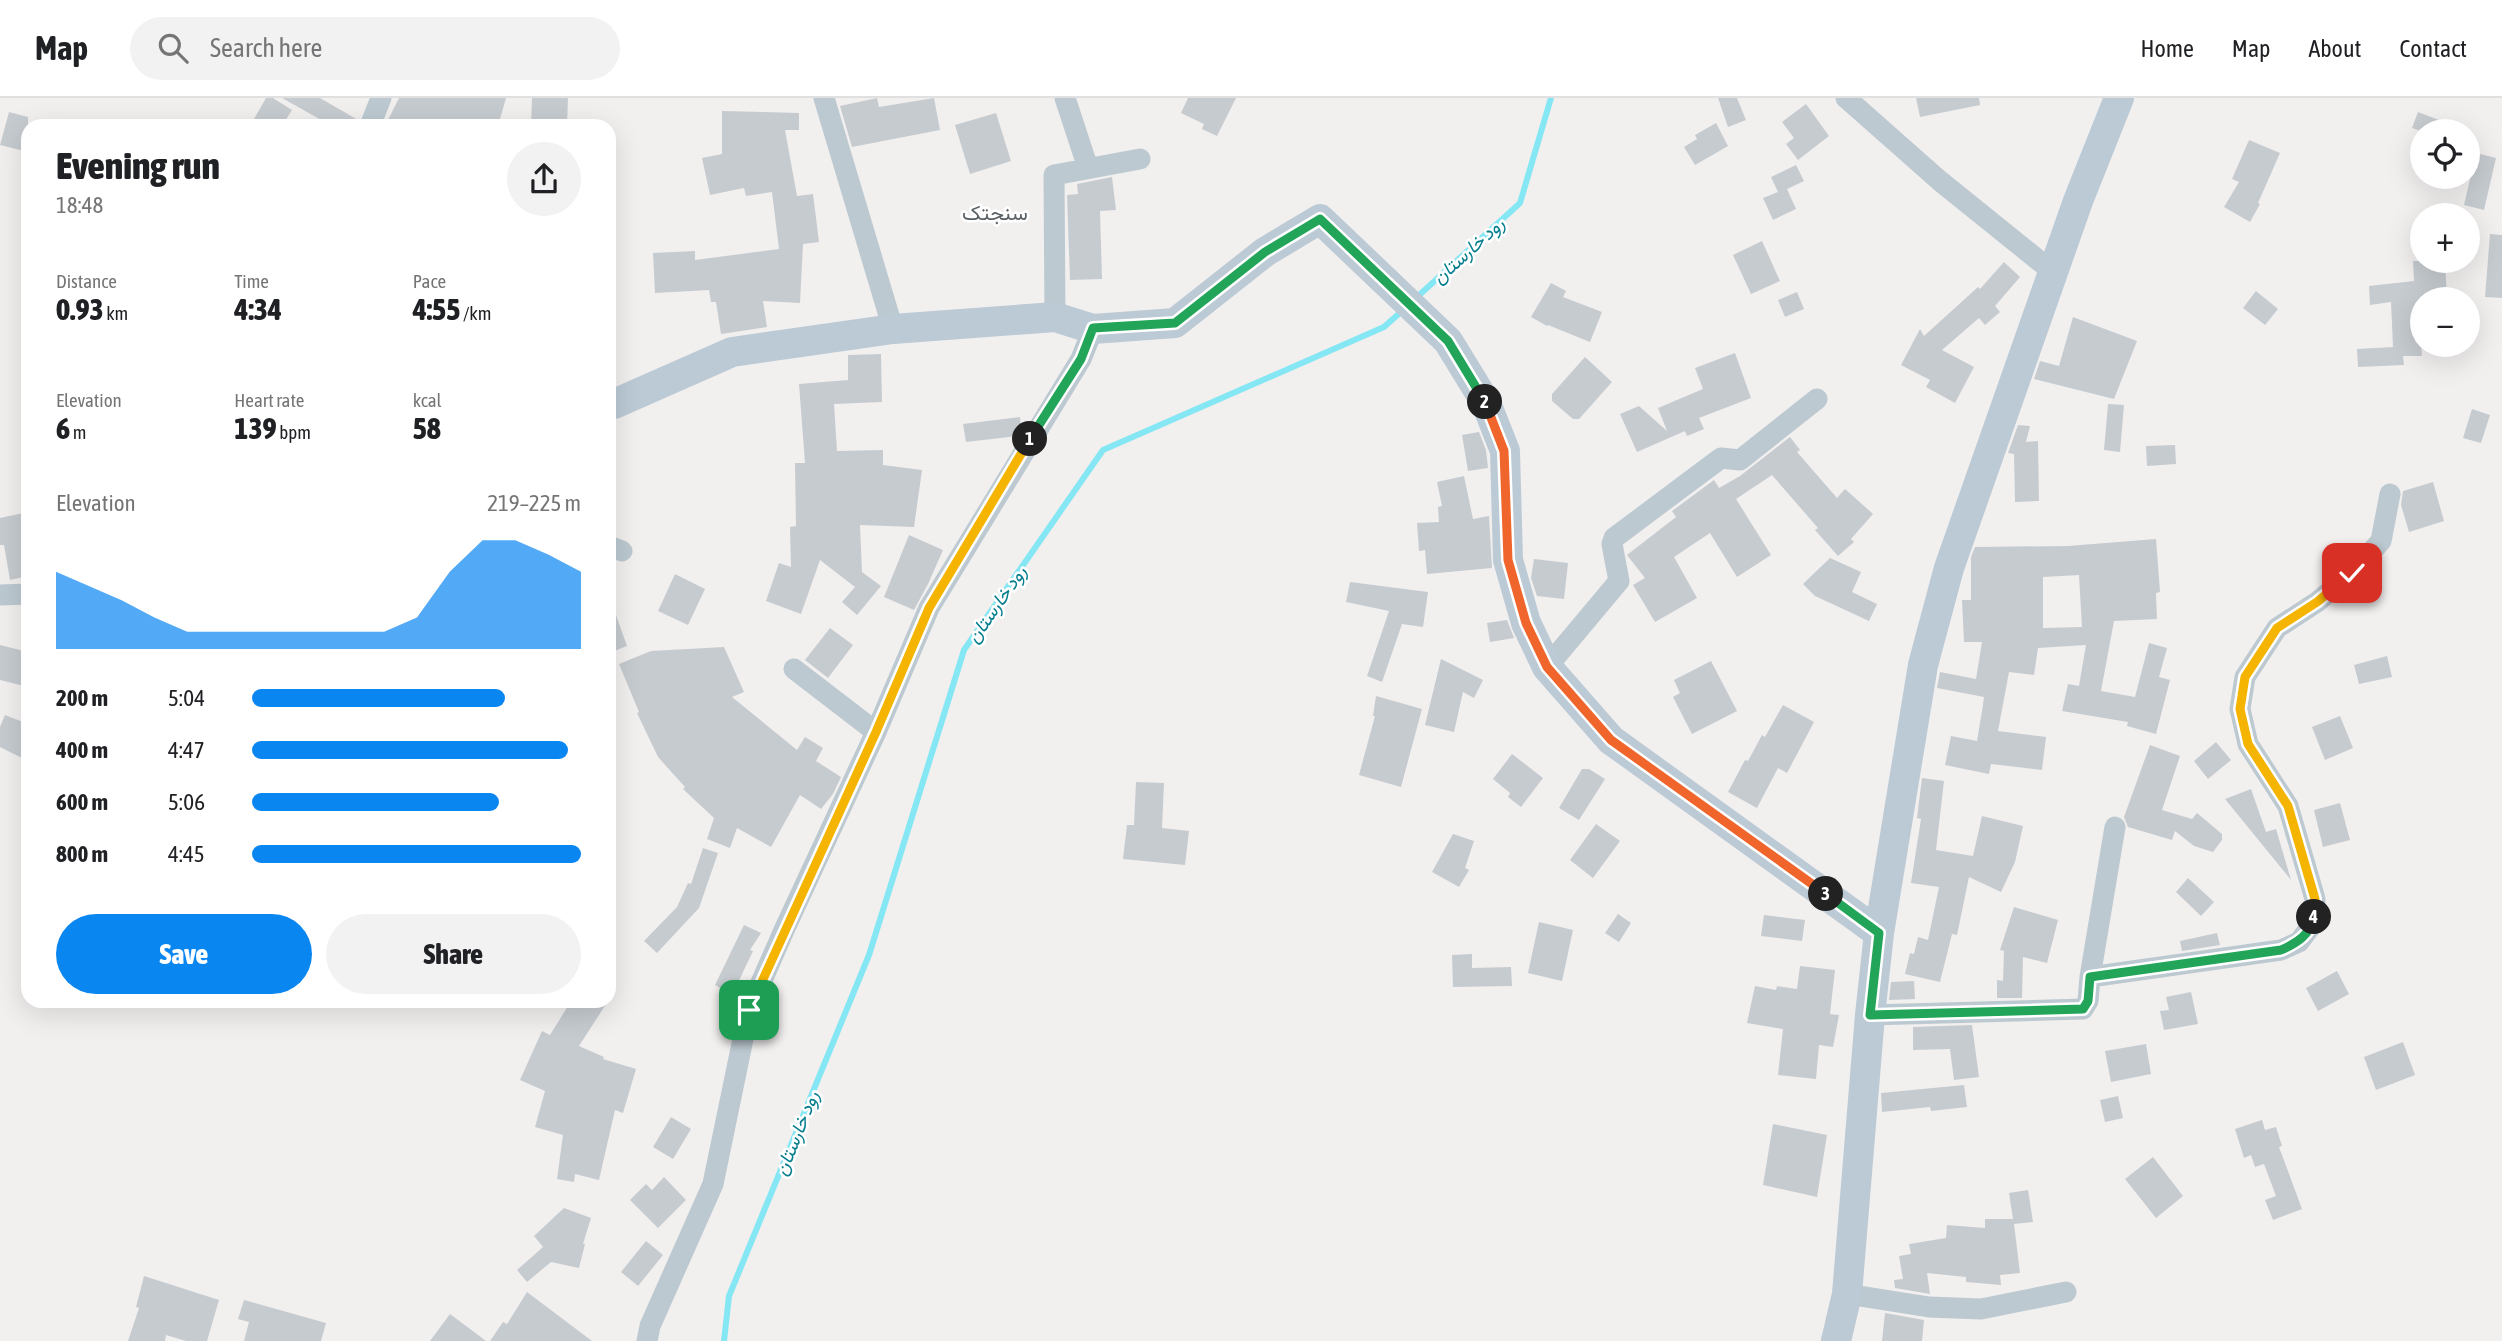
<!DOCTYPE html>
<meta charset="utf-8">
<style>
body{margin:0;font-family:"Asap Condensed",Vazirmatn,sans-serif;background:#f2f2f2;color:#202124;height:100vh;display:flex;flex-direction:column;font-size:26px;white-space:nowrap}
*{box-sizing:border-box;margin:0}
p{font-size:23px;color:#757577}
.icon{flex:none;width:38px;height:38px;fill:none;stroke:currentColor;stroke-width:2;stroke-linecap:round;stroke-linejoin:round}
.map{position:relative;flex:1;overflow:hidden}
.drawer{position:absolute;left:21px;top:21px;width:595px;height:889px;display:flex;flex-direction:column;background:#fff;border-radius:21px;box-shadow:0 7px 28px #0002}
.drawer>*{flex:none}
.tools{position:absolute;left:2410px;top:21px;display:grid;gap:14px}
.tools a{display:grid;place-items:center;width:70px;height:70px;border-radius:50%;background:#fff;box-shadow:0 7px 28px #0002;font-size:35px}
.pin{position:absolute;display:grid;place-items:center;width:60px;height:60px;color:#fff;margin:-30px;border-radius:14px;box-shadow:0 4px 10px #0006}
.km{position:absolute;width:35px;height:35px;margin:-18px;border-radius:50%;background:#222;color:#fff;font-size:19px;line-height:35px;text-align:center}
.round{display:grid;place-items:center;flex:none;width:74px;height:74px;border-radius:37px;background:#f2f2f2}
.overview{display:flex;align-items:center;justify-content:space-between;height:119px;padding:0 35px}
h1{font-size:38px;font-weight:800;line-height:52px}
.figures{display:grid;grid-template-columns:repeat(3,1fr);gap:10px;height:119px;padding:7px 35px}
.figures div{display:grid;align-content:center}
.figures b{font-size:30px;font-weight:800}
.figures small{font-size:19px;font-weight:400}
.figures p{font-size:19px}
.chart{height:196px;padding:14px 35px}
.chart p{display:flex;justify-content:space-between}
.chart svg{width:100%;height:126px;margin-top:7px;fill:#0a86f1;opacity:.7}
.primary-button{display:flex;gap:14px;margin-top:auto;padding:14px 35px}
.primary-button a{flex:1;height:80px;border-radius:42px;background:#0a86f1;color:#fff;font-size:28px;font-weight:800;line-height:80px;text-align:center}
.primary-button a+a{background:#f2f2f2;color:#202124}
ul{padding:0 35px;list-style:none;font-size:23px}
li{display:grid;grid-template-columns:112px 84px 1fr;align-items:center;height:52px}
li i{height:18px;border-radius:9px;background:#0a86f1}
header{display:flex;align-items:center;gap:42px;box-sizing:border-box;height:98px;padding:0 35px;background:#fff;border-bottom:2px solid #e0e0e0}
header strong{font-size:33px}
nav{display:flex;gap:38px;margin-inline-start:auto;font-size:24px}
.search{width:490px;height:63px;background:#f2f2f2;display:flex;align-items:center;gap:18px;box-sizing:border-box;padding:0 24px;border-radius:38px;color:#757577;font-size:26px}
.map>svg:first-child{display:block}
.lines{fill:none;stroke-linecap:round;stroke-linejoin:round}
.stream{stroke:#84e7f3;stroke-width:6}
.building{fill:#c6cbd0;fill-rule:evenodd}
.street{stroke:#bcc9d0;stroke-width:21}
.secondary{stroke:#bbcad5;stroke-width:30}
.split-1-casing{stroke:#fff;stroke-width:14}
.split-2-casing{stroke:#fff;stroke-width:14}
.split-3-casing{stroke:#fff;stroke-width:14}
.split-4-casing{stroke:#fff;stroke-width:14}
.split-5-casing{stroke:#fff;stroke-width:14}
.split-1{stroke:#f5b400;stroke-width:9}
.split-2{stroke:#22a559;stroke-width:9}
.split-3{stroke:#f0652b;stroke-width:9}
.split-4{stroke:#22a559;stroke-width:9}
.split-5{stroke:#f5b400;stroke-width:9}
.labels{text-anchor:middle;stroke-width:5;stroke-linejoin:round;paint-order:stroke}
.water-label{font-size:19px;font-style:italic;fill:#057e8e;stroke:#fff}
.quarter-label{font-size:21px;fill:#5b6165;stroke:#fff}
</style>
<header>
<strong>Map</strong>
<div class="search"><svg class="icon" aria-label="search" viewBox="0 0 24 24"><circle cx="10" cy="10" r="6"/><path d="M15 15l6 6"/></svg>Search here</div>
<nav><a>Home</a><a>Map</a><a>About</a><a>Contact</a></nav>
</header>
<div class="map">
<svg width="2502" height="1243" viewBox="0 0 2502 1243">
<rect width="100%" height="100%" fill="#f2efef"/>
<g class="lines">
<!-- stream -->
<path class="stream" d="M1416,200L1520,105L1551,0
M724,1243L729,1198L869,857L964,552L1103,352L1384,229L1403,212"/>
</g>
<!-- building -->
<path class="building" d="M266,0H273L292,12L282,28H250Z
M282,0H320L358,22L357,28H332Z
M399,0H506L498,28H385Z
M532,0H568L567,28H531Z
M877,0L879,9L934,0L940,32L852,49L840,8Z
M1188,0H1236L1217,38L1202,31L1204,26L1181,15Z
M1718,0H1737L1746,22L1728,29Z
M1916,0H1979L1980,7L1920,19Z
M1806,6L1829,38L1798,62L1786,46L1794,40L1782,24Z
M722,13L799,15V32H785L797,98L813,96L819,144L803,146L800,205L763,203L767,229L721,236L716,204H711L709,192L655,195L653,155L695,153V162L779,151L772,94L746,98L744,90L710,97L702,60L722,56Z
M9,14L28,19V54L0,47Z
M2418,14L2465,32V33H2421L2412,30Z
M996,15L1011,63L970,76L955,27Z
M1716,25L1728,48L1695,67L1684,49L1697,41L1695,37Z
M2249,42L2280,55L2258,105L2260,106L2250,124L2224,109L2239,84L2232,81Z
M2476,55L2496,60L2484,112L2464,107Z
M1796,67L1804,83L1787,91L1796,111L1773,122L1763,100L1778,94L1771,79Z
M1112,79L1116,112L1100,113L1102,181L1070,182L1067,97L1078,96L1077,86Z
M2490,136L2502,137V200L2485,199Z
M1762,143L1780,183L1751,196L1733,157Z
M2413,163H2445L2447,201H2422V206H2417L2422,258H2403L2404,267L2358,269L2357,251L2393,249L2391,204L2370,207L2369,188L2414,183Z
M2004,164L2020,179L1995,208L2000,214L1985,227L1979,220L1942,252L1974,269L1955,305L1926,289L1930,282L1901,267L1920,231L1924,238L1978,189L1980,191Z
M1551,185L1566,193L1563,199L1602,214L1590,244L1548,227L1547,228L1531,219Z
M2256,193L2278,211L2265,227L2243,210Z
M1797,194L1804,211L1785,219L1778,202Z
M2073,219L2137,243L2114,301L2034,281L2040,263L2059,268Z
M1735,255L1751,300L1699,320L1704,331L1687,338L1685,333L1637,354L1620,316L1639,308L1667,333L1658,310L1703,291L1695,270Z
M881,256L882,304L834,306L837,353L883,352V367L922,372L914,429L860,427L862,474L881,488L857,517L842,504L855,489L820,462L801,516L766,503L779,465L791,469L790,429L796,428L795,365H805L799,286L848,282V257Z
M1585,259L1612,284L1579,321H1573L1552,303V296Z
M2108,306L2124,307L2120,354L2104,352Z
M2472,311L2490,317L2481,345L2463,340Z
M1020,319L1021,333L1019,338L966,344L963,326Z
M2018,327L2030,328L2026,344L2038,343L2039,403L2015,404L2014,356L2008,355Z
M1479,334L1486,352L1488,370L1468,373L1462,337Z
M1790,339L1800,352L1797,354L1837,400L1845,391L1873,416L1851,441L1854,444L1838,458L1815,432L1818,430L1772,377L1736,401L1771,457L1737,479L1710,435L1674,459L1697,500L1655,524L1633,487L1645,480L1627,457L1676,419L1672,413L1714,382L1719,390L1740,378Z
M2175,347L2176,366L2147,368L2146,348Z
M1464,378L1473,421L1489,418L1492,470L1427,476L1425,452L1419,453L1417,425L1439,424L1438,409L1442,408L1437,384Z
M2433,384L2444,423L2409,434L2401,407L2403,393Z
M28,414V478L10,482L4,447H0V420Z
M909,437L943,452L928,486L914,512L884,499Z
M2156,441L2160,494L2156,495L2157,521L2114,523L2101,593L2135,599L2149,545L2167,550L2159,579L2170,582L2156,636L2127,628L2128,624L2062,613L2068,586L2079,588L2086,547L2038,550L2034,577L2009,574L1998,633L2046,639L2042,672L1991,666L1989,676L1945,667L1951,638L1977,643L1983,607L1984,599L1937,590L1940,574L1976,581L1982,544H1964L1962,502H1971V459L1975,449L2068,448ZM2079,477L2082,529L2043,530V479Z
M1830,460L1861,474L1852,494L1877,506L1869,523L1815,498L1803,486Z
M1534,461L1568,465L1564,501L1537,498L1531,480Z
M675,476L705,491L688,527L658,513Z
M1350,484L1428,494L1423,529L1402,526L1382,584L1367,578L1389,513L1346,504Z
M609,503H611L627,548L609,555Z
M1507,522L1514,540L1490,544L1487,525Z
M830,530L853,547L828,580L805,562Z
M0,547L28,554V589L0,582Z
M724,549L744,594L732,599L797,652L805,639L823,650L816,663L841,679L833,696L821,711L800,697L771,749L737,730L730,750L707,741L714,720L683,691L685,689L658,659L637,615L639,614L619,566L651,553Z
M2387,558L2392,579L2359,586L2354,567Z
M1441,561L1483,582L1474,600L1463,594L1454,634L1425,627Z
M1711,563L1737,613L1692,636L1673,599L1680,595L1674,582Z
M1376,598L1422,611L1401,689L1359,677L1375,618H1373Z
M1783,607L1814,624L1787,675L1778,670L1757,710L1728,694L1745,662L1748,663L1762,637L1765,639Z
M5,617L28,626V663L0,649V629Z
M2340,618L2353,650L2325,662L2312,629Z
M2216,644L2231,662L2208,681L2194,663Z
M2150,647L2180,658L2162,712L2192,721L2197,715L2222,736V742L2213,754L2194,748L2175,733L2172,742L2128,729L2124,719Z
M1512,656L1543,680L1521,709L1508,699L1510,695L1493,681Z
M1582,671H1589L1605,681L1579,722L1559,710Z
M1922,680L1944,683L1936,752L1973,758L1982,718L2023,728L2015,764L2001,794L1969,779L1957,837L1952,836L1940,884L1905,876L1910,855L1914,856L1918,839L1928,842L1939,789L1911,785L1921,721L1917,720Z
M1136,684L1164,685L1162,730L1189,733L1185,767L1123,761L1127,727H1134Z
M2251,691L2266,734L2276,731L2291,782L2225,701Z
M2340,705L2350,742L2323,749L2314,712Z
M1596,726L1620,743L1593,780L1570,762Z
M1453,736L1474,743L1465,770L1469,772L1459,789L1432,774Z
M703,750L718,755L699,810L657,855L644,843L677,809L688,785L691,786Z
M2188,780L2214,804L2201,818L2176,794Z
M2014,809L2058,822L2047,865L2023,859L2022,900H1997V882L2003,883L2004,853L2000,852Z
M1618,816L1631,825L1619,844L1605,835Z
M1764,817L1805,822L1802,843L1761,838Z
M1539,824L1573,832L1562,883L1528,875Z
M744,827L761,835L750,852L753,853L734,893L727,890L725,893L715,887Z
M2217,835L2220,847L2182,853L2180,843Z
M1472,856V870L1511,869L1512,888L1453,889L1452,857Z
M1800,868L1835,872L1830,916L1839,917L1833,949L1819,947L1816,981L1778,977L1783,931L1747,925L1755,888L1776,892L1777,888L1797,891Z
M2337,873L2349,896L2318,913L2306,890Z
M1914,883L1915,901L1889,902L1891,884Z
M2191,894L2198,926L2164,932L2160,913L2169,912L2166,899Z
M571,903H608L579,948L604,959L603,961L636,971L623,1015L615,1012L599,1082L575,1076L574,1084L557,1081L563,1037L535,1029L545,993L520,982L542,933L550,937Z
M1972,927L1979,979L1954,982L1950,951L1913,952V929Z
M2403,944L2415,977L2376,992L2364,959Z
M2146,946L2151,976L2111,984L2105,953Z
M1964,987L1967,1009L1931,1013L1930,1009L1882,1014L1881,995Z
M2118,998L2123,1020L2105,1024L2100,1002Z
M671,1019L691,1031L673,1061L653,1049Z
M2262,1022L2265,1032L2276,1029L2282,1048L2279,1049L2302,1111L2273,1122L2265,1102L2276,1098L2264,1066L2255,1069L2251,1057L2244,1060L2235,1031Z
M1773,1026L1827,1037L1817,1099L1763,1087Z
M2153,1059L2183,1098L2156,1120L2125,1081Z
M664,1079L686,1102L658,1130L630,1102L646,1086L652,1092Z
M2028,1092L2033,1124L2014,1126L2020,1175L2000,1177L2001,1187L1966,1184V1179L1927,1175L1930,1196L1895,1190L1894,1182L1903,1181L1899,1158L1911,1156L1909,1146L1946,1140L1947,1127L1985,1130V1121H2013L2009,1095Z
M564,1110L591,1120L583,1146H585L579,1170L551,1164L527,1184L517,1172L543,1149L534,1138Z
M646,1143L663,1157L638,1188L621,1174Z
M144,1178L219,1202L207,1243H186L166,1237L165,1243H128L139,1210L136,1209Z
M527,1194L592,1243H490L503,1224L507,1226Z
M244,1202L326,1225L321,1243H244L249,1224L238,1221Z
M1885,1215L1924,1222L1922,1243H1882Z
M450,1216L486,1243H430Z"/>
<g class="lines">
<!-- street -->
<path class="street" d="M824,0L893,231
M1065,0L1088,70
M1846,0L1940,83L2053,174
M370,28L381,0
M1055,219L1054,77L1140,61
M609,448L622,453
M0,497L28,496
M1547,569L1619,483L1612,446L1614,440L1721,360L1740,362L1817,301
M794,571L876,634
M2090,879L2281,852L2299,844L2314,824L2315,801L2288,708L2248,646L2240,611L2245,579L2277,530L2317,504L2352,475L2381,443L2390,396
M1870,917L2083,911L2088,903L2090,879L2115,729
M1847,1196L1929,1209L1981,1211L2066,1194
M647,1243L650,1228L713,1086L749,912L785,830L876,634L929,510L1081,261L1093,231"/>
<!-- secondary -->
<path class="secondary" d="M614,306L732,254L893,231L1055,219L1093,231L1175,225L1265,154L1320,121L1448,243L1486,305L1505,353L1508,462L1526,525L1547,569L1611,642L1879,835
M1836,1243L1847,1196L1870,917L1879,835L1923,567L1949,470L2078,103L2119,0"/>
</g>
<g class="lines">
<defs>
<path id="split-1" d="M749,912L876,634L929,510L1030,341"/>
<path id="split-2" d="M1030,341L1081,261L1093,230L1175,225L1265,154L1320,121L1448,243L1485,304"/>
<path id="split-3" d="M1485,304L1504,353L1508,462L1526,525L1547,569L1611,642L1826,796"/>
<path id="split-4" d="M1826,796L1879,835L1870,917L2083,911L2088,903L2090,879L2281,852C2297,845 2310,837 2314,819"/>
<path id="split-5" d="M2314,819L2315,801L2288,708L2248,646L2240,611L2245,579L2277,530L2317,504L2352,475"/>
</defs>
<!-- split-1 casing -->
<use href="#split-1" class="split-1-casing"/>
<!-- split-2 casing -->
<use href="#split-2" class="split-2-casing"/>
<!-- split-3 casing -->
<use href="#split-3" class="split-3-casing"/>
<!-- split-4 casing -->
<use href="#split-4" class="split-4-casing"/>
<!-- split-5 casing -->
<use href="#split-5" class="split-5-casing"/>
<!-- split-1 -->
<use href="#split-1" class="split-1"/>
<!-- split-2 -->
<use href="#split-2" class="split-2"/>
<!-- split-3 -->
<use href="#split-3" class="split-3"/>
<!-- split-4 -->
<use href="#split-4" class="split-4"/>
<!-- split-5 -->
<use href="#split-5" class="split-5"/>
</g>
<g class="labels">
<!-- water labels -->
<g class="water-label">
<text transform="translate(1468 152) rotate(-42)" y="7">رود خارستان</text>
<text transform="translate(996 506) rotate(-55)" y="7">رود خارستان</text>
<text transform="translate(796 1035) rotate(-68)" y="7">رود خارستان</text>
</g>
<!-- quarter labels -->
<g class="quarter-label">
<text x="995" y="122">سنجتک</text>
</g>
</g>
</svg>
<div class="tools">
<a><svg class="icon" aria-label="locate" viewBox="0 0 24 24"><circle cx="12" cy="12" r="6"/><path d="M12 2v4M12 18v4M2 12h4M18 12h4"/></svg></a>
<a>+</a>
<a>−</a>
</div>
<div class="pin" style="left:749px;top:912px;background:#1e9e55"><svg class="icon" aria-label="arrive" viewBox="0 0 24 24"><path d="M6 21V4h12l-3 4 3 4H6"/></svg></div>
<div class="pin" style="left:2352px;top:475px;background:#d93025"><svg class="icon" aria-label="check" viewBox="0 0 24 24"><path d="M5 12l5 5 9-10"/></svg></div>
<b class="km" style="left:1030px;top:341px">1</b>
<b class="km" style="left:1485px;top:304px">2</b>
<b class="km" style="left:1826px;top:796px">3</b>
<b class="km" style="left:2314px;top:819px">4</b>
<section class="drawer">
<div class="overview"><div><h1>Evening run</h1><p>18:48</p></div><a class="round"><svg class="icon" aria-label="share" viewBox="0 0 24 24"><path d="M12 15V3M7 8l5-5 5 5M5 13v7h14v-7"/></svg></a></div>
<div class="figures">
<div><p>Distance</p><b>0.93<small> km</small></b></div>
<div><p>Time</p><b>4:34</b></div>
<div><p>Pace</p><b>4:55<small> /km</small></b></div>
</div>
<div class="figures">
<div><p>Elevation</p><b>6<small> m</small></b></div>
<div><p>Heart rate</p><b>139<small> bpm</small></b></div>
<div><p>kcal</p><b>58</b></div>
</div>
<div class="chart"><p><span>Elevation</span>219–225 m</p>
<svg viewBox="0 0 160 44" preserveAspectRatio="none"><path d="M0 44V17L10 22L20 27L30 33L40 38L50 38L60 38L70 38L80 38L90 38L100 38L110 33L120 17L130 6L140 6L150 11L160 17V44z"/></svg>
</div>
<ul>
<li><b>200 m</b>5:04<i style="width:77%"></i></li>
<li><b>400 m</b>4:47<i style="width:96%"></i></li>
<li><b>600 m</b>5:06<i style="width:75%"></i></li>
<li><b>800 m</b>4:45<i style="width:100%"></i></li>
</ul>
<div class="primary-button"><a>Save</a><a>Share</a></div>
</section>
</div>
